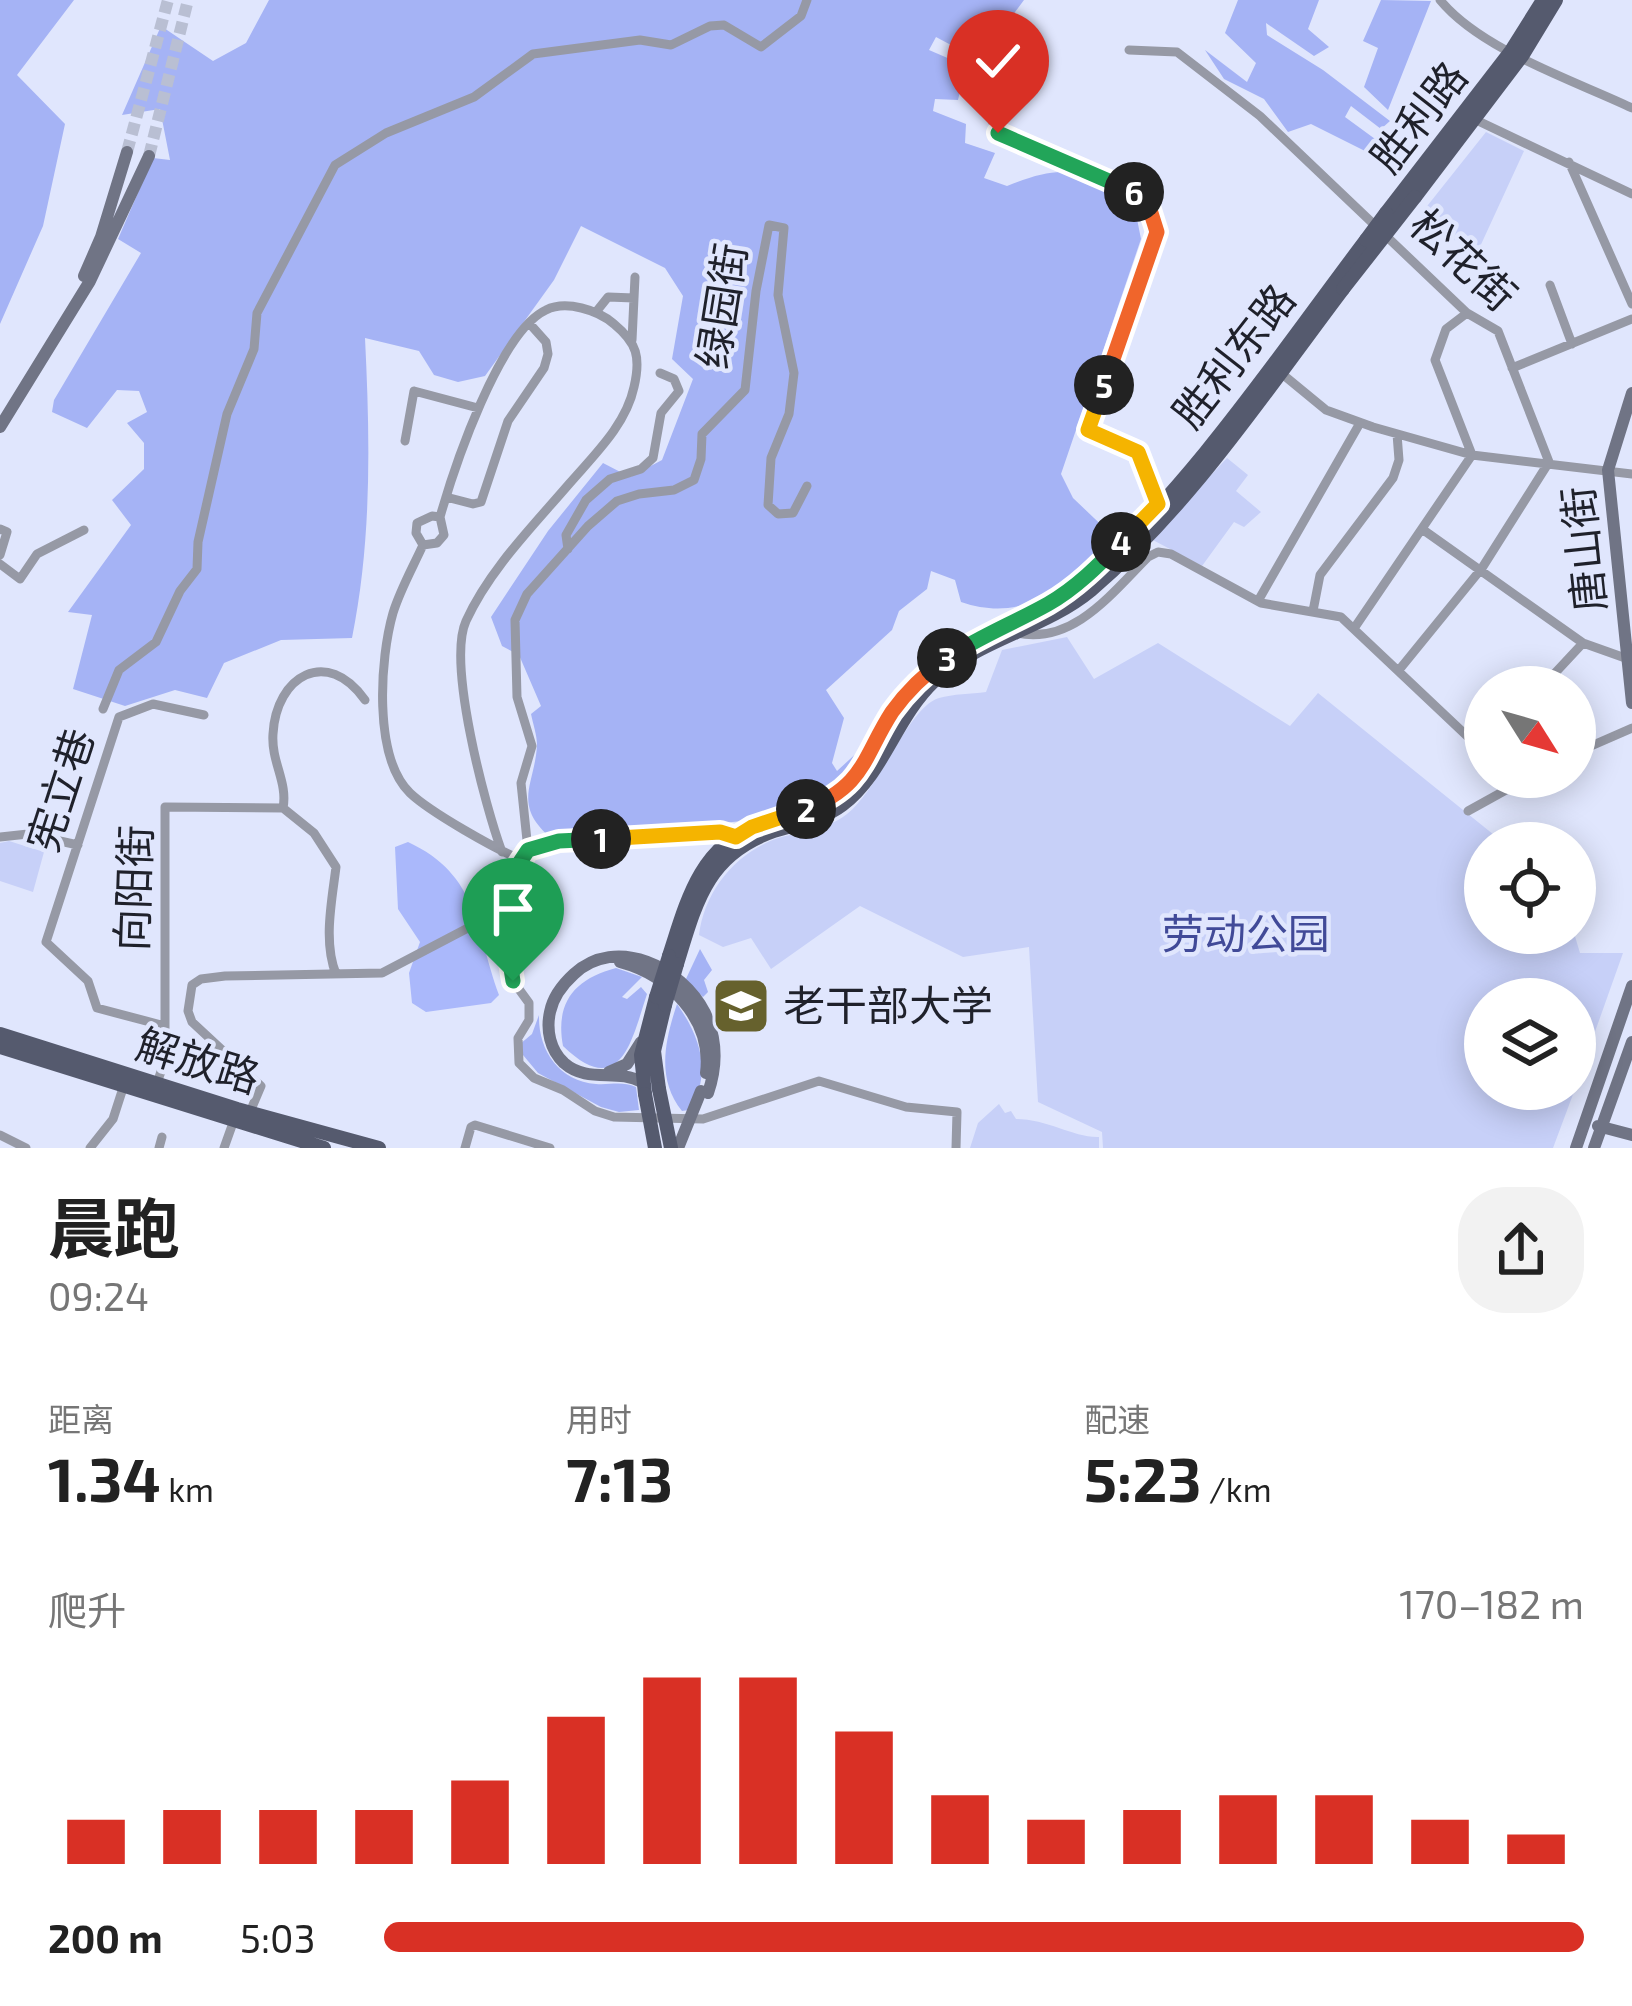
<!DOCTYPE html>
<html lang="zh">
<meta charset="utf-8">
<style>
body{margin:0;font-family:"Exo 2","Noto Sans SC",sans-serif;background:#f2f2f2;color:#222;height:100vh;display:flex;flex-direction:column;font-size:45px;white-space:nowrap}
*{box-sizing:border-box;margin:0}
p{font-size:39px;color:#767676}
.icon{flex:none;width:66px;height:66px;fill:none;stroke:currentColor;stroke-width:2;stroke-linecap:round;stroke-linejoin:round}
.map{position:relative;height:1148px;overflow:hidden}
.sheet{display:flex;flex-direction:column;background:#fff;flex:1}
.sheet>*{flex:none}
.needle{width:78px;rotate:127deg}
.fabs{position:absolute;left:1464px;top:666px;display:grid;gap:24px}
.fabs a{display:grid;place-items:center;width:132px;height:132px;border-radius:50%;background:#fff;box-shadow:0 6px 30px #0003;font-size:60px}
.pin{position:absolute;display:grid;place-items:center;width:102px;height:102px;color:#fff;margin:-123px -51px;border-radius:50% 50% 50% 0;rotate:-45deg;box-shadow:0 0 12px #0007}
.pin .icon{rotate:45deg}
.km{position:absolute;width:60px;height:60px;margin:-30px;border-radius:50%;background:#222;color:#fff;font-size:33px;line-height:60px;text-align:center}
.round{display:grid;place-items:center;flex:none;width:126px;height:126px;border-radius:48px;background:#f2f2f2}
.overview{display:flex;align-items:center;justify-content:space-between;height:204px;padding:0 48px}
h1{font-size:66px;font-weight:700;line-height:90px}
.metrics{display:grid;grid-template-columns:repeat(3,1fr);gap:18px;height:204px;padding:12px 48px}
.metrics div{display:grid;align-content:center}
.metrics b{font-size:60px;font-weight:700}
.metrics small{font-size:33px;font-weight:400}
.metrics p{font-size:33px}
.chart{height:336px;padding:24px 48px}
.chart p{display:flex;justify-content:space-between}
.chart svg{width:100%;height:216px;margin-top:12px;stroke:#d93025;stroke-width:6}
ul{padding:0 48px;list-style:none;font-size:39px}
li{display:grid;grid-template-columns:192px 144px 1fr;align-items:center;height:90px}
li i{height:30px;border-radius:15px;background:#d93025}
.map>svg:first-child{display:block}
.green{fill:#c7d0f8}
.forest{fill:#a5b3f5}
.water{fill:#aab8fb}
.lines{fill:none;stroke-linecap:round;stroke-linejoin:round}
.secondary-tunnel{stroke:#b9bfd3;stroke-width:12;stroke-dasharray:12 6;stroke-linecap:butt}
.street{stroke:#9699a5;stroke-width:9}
.secondary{stroke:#707485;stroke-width:12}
.primary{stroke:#555a6e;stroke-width:14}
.secondary-bridge{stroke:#707485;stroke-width:12}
.primary-bridge{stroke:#555a6e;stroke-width:14}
.split-1-casing{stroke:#fff;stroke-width:24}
.split-2-casing{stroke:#fff;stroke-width:24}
.split-3-casing{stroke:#fff;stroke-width:24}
.split-4-casing{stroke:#fff;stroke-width:24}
.split-5-casing{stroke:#fff;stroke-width:24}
.split-6-casing{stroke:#fff;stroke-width:24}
.split-7-casing{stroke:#fff;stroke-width:24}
.split-1{stroke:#22a559;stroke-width:15}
.split-2{stroke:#f5b400;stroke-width:15}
.split-3{stroke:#f0652b;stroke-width:15}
.split-4{stroke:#22a559;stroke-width:15}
.split-5{stroke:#f5b400;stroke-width:15}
.split-6{stroke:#f0652b;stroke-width:15}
.split-7{stroke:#22a559;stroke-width:15}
.labels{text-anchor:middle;stroke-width:9;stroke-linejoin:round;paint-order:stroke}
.street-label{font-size:42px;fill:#1f212b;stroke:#e0e6fd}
.park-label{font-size:42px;fill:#414a98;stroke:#e0e6fd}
.poi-label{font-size:42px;fill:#1f212b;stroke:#e0e6fd;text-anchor:start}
</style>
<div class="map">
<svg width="1632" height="1148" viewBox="0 0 1632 1148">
<rect width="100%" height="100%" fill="#e0e6fd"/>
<!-- green -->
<path class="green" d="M1486,132L1524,151L1478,251L1452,239L1424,210Z
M1227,458L1248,475L1236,491L1261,512L1244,527L1234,522L1202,566L1151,539Z
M1067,637L1094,679L1158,643L1290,726L1318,693L1504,843H1485V933H1574L1580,953H1623L1575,1088V999H1485V1089H1575L1553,1148H1103L1102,1132L1038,1102L1029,947L963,957L860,906L771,969L751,938L723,947L699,935C704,895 730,859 768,842C793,831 826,831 847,814C881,787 908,707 939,698C953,694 971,694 986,692L1002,650Z
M9,841L44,852L33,892L0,881V843Z
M999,1104L1005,1113L1011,1111L1016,1119C1048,1119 1074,1138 1099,1137V1148H970L978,1123Z"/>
<!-- forest -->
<path class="forest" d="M0,0H74L17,75L65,124L43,226L0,324Z
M269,0H1024L979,60L936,37L929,50L966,66L958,100L935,99L933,111L966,124L965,143L995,153L984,178L1007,186C1066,162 1081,169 1134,204L1141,239L1061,474L1073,498L1115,538C1070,583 1028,625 961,602L955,580L931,571L927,589L899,611L892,630L826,690L844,718L832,763L837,771L861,749L844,775L818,798L783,806L743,821L552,839C511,804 535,785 537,745C537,735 533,724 531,714L541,706L519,655L502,646L491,617L548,531L603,463L630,477L662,460L693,379L672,359L683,296L665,268L581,226L554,280L485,376L458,382L434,375L419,351L365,338C370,439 372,539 352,638L281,640L224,663L207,698L175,690L125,706L73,689L92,615L68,612L131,525L112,500L144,469V443L127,423L147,412L139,391L117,390L87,428L52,412L54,400L141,253L118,239L153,158L170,160L160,109L122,115L161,26L213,61L246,43Z
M1238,0H1319L1308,29L1329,47L1314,56L1266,23L1267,35L1323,70L1390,121L1381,129L1351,106L1345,117L1386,147L1375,156L1311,124L1288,132L1264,99L1224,79L1205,50L1247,82L1256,63L1225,33Z
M1381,0L1431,1L1388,110L1364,87L1378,48L1363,41Z
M700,949L712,970L704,980L708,992L703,997L685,981Z
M616,968L642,977L622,997L627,999L641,987L647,994C632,1039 621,1102 563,1046C555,1003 574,979 616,968Z
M677,1004C700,1036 713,1074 689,1110L682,1111C656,1079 665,1040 677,1004Z
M539,1015C538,1050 559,1081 596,1084C611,1085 622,1081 636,1087L639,1110L619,1112L601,1107L538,1073L523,1055L520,1044L532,1034Z"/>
<!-- water -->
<path class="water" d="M408,842C479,875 475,929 499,995L491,1003L426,1012L412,1003L409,973L420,942L398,909L395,847Z"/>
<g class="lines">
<!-- secondary-tunnel -->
<path class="secondary-tunnel" d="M127,152L168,0
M149,156L188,0"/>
<!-- street -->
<path class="street" d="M1440,0C1481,50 1573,80 1632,108
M1129,50L1177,52L1260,116L1467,313L1498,331L1549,462L1482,568L1399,670
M981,73L986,108L998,133L1146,197L1157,233L1088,430L1138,452L1158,504
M1474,119L1632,194
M1569,162L1632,304
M1550,285L1572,344
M596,312L608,297L634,298
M632,340L635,277
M1512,368L1632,319
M1281,373L1326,410L1373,427L1472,455L1632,474
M405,441L414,391L478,408
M446,497L473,504L481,502L508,421L544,368L548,354L546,342L529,323
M440,517L432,516L417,523L416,533L423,545L437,543L444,535L440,517C454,468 499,332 546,310C566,300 598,310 614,324C637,343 641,357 634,387C626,425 594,455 569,484C533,526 489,570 466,621C447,663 485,806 502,852
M0,529L7,532L0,555
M1422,529L1583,643L1628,659
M423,545C413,567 400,590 393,613C380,658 373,757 410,793C430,812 495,849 522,860
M568,549L566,535L586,500L610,479L641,469L653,458L661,413L679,391L674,379L660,373
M0,564L20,579L37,554L84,530
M1258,601L1360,423
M1313,611L1320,575L1393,478L1399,460L1397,434
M1355,627L1472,455L1435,360L1446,329L1467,313
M1017,633C1073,645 1112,593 1148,557L1158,552L1171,554L1261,603L1341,617L1485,753
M1542,687L1583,643
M103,709L119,670L156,642L180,591L197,569L198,542L227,414L254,349L257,313L335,165L386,133L474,97L533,54L640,40L671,45L710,26L724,25L761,47L801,16L807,0
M1575,753L1632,728
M1507,777L1515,785L1530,777
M1468,811L1515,785
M0,837L28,834L78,845
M736,837L720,832L559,841L528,850L508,881V950L513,981L529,1003V1020L518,1038L519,1063L534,1078L563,1090L595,1111L614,1117L703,1119L819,1081L906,1107L957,1112L956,1148
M528,850L521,783L532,746L517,697L515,620L527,594L588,526L617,501L639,494L674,490L694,480L701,459L702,434L745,390L756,291L769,225L784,228L778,295L794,373L789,414L771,458L768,505L778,514L793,513L807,486
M336,974C323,942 332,900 336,867L314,833L283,808C288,782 271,762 273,734C276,676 327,646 365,700
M165,1026L97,1008L88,981L46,942L119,717L153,704L204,715
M157,1083L165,1060V807L283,808
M250,1112L261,1086L192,1022L188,1011L192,985L201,979L225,976L382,973L508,907
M0,1135L26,1148
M90,1148L113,1119L124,1085
M159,1148L162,1137
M224,1148L234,1120
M465,1148L471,1127L475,1125L550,1148"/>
<!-- secondary -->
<path class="secondary" d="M84,276L101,237L127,152
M1632,393L1608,470L1632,703
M0,427L90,281L149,156
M620,962C669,975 713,1019 706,1073
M609,1072L627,1064L641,1042
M642,1082C617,1068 588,1084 564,1063C550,1050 546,1030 550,1012C553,997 563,984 574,974C616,935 682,967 705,1013C717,1039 717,1067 708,1093
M1598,1126L1632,1135
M1576,1148L1632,986
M1594,1148L1632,1042"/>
<!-- primary -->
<path class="primary" d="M1415,197L1522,56L1556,0
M1386,213L1511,51L1543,0
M669,956C686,904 699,847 756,826C791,813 827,806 854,779C882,751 889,709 918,681C968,634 1036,620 1088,576C1190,489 1284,348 1366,240
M677,964C696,902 707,854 774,831C798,823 822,820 842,805C884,773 895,718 934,681C978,639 1044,629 1091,590C1191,505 1265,392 1343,289
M0,1034L237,1109L379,1148
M0,1047L324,1148
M659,1089L654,1051L665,1005
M645,1094L641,1055L656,997"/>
<!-- secondary-bridge -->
<path class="secondary-bridge" d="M678,1148L701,1091"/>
<!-- primary-bridge -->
<path class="primary-bridge" d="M1366,240L1386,213
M1343,289L1415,197
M656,997L669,956
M665,1005L677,964
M659,1089L671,1148
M645,1094L655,1148"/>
</g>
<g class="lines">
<defs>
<path id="split-1" d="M513,981L508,950V880L528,850L559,841L601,839"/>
<path id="split-2" d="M601,839L720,832L736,837L752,827L806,809"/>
<path id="split-3" d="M806,809C865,786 863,757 892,712C907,691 926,673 947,658"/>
<path id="split-4" d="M947,658C979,637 1014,623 1048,604C1076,588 1099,565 1121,542"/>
<path id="split-5" d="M1104,385L1088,430L1138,452L1158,504L1121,542"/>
<path id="split-6" d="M1104,385L1157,232L1146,197L1134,192"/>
<path id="split-7" d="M998,133L1134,192"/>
</defs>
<!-- split-1 casing -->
<use href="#split-1" class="split-1-casing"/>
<!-- split-2 casing -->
<use href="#split-2" class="split-2-casing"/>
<!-- split-3 casing -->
<use href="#split-3" class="split-3-casing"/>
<!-- split-4 casing -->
<use href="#split-4" class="split-4-casing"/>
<!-- split-5 casing -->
<use href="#split-5" class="split-5-casing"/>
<!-- split-6 casing -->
<use href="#split-6" class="split-6-casing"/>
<!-- split-7 casing -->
<use href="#split-7" class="split-7-casing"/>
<!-- split-1 -->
<use href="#split-1" class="split-1"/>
<!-- split-2 -->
<use href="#split-2" class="split-2"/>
<!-- split-3 -->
<use href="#split-3" class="split-3"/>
<!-- split-4 -->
<use href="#split-4" class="split-4"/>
<!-- split-5 -->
<use href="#split-5" class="split-5"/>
<!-- split-6 -->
<use href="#split-6" class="split-6"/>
<!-- split-7 -->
<use href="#split-7" class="split-7"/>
</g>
<!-- icons -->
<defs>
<symbol id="university-square" viewBox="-11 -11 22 22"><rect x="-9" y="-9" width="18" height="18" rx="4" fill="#66612d" stroke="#e0e6fd"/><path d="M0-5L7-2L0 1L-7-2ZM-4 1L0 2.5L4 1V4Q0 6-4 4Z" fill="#fff"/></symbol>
</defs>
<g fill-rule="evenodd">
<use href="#university-square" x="708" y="973" width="66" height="66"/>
</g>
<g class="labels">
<!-- street labels -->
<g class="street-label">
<text transform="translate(1419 117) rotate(-52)" y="15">胜利路</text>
<text transform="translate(1463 260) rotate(43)" y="15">松花街</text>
<text transform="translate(722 306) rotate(-81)" y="15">绿园街</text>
<text transform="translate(1234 356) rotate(-52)" y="15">胜利东路</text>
<text transform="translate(1584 549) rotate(-96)" y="15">唐山街</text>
<text transform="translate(61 790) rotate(-72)" y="15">宪立巷</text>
<text transform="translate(134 888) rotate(-88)" y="15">向阳街</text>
<text transform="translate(198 1061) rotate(17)" y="15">解放路</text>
</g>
<!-- park labels -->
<g class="park-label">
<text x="1246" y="949">劳动公园</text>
</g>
<!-- poi labels -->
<g class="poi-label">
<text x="783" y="1021">老干部大学</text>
</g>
</g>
</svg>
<div class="fabs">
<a><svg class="needle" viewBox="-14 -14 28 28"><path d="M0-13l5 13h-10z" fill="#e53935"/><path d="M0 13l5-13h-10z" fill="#767676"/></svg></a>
<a><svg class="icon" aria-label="locate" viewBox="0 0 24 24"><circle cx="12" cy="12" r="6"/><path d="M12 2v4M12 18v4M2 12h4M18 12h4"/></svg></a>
<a><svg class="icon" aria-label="layers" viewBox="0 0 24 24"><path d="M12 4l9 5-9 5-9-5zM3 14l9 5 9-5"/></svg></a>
</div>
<div class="pin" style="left:513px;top:981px;background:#1e9e55"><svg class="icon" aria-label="arrive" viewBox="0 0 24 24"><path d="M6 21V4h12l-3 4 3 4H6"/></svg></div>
<div class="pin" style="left:998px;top:133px;background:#d93025"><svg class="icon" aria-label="check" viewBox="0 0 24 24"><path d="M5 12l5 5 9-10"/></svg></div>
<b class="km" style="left:601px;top:839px">1</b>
<b class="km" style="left:806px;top:809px">2</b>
<b class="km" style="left:947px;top:658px">3</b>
<b class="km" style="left:1121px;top:542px">4</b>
<b class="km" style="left:1104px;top:385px">5</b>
<b class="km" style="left:1134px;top:192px">6</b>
</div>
<section class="sheet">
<div class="overview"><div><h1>晨跑</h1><p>09:24</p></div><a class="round"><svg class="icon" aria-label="share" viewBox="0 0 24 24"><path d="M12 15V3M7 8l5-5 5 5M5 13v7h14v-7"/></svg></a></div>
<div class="metrics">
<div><p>距离</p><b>1.34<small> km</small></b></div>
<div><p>用时</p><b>7:13</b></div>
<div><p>配速</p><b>5:23<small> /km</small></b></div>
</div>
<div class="chart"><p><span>爬升</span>170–182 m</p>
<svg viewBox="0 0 160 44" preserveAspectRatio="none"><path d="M5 44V35M15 44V33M25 44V33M35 44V33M45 44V27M55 44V14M65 44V6M75 44V6M85 44V17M95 44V30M105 44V35M115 44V33M125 44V30M135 44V30M145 44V35M155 44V38"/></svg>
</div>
<ul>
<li><b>200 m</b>5:03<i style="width:100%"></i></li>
</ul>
</section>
